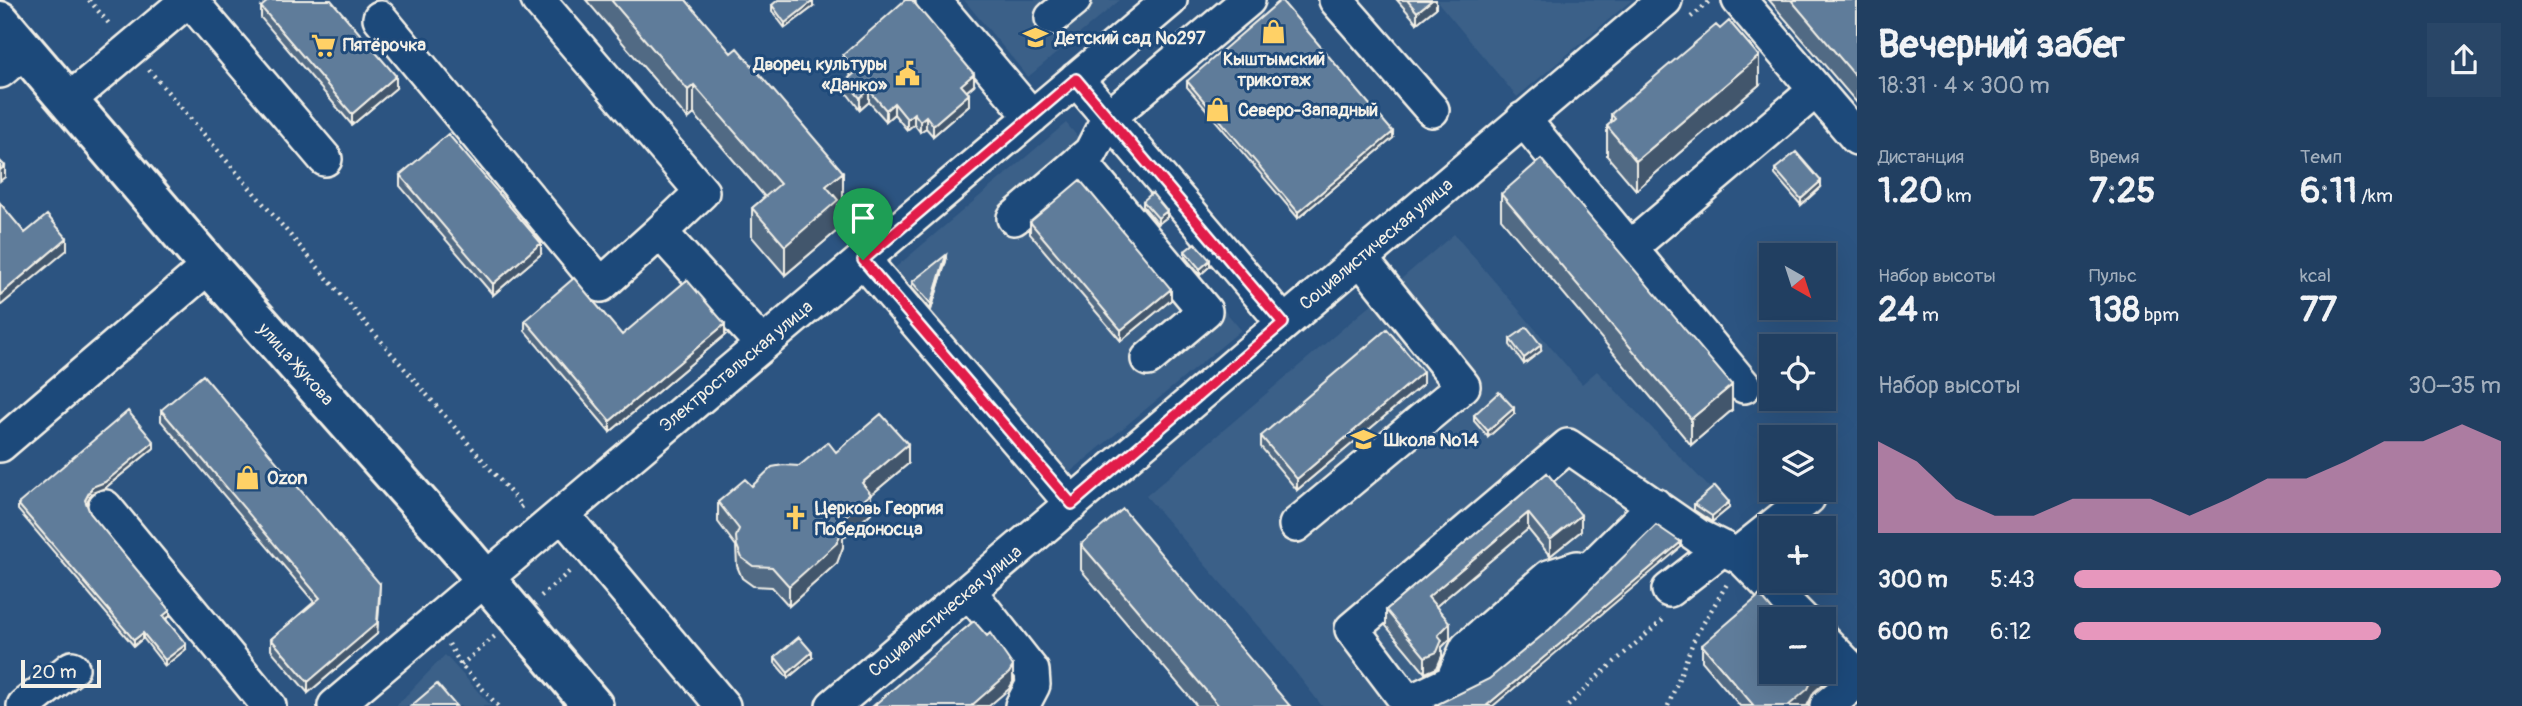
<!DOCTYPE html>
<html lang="ru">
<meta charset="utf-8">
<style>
body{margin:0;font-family:Pangolin,sans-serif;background:#294667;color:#f1f3f6;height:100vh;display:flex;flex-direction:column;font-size:26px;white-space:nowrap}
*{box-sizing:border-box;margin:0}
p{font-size:23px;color:#a2afbd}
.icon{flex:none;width:38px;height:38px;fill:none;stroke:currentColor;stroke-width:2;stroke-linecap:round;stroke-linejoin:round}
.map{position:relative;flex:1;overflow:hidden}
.drawer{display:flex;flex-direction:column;background:#213f61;width:665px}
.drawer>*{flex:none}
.needle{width:46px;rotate:141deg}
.fabs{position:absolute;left:1759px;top:243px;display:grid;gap:14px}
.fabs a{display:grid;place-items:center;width:77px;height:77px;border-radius:0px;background:#213f61;box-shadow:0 7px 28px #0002,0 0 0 2px #3e5876;font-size:35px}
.scale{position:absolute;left:21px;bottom:18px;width:80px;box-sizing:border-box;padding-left:7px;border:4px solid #f4f1e8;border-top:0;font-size:19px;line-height:24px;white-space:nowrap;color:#f4f1e8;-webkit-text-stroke:5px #1f4a7a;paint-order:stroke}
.pin{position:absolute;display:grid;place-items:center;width:60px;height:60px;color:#fff;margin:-72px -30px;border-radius:50% 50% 50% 0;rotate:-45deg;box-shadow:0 0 7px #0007}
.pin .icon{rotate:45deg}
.round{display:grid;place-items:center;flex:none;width:74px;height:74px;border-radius:0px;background:#294667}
.headline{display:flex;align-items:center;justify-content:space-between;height:119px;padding:0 21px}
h1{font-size:38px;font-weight:800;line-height:52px}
.stats{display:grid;grid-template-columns:repeat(3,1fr);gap:10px;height:119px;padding:7px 21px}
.stats div{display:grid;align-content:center}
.stats b{font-size:35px;font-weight:800}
.stats small{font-size:19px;font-weight:400}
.stats p{font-size:19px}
.chart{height:196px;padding:14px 21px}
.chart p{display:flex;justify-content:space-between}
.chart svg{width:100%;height:126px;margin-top:7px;fill:#e797bd;opacity:.7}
ul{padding:0 21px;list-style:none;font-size:23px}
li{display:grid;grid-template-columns:112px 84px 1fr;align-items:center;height:52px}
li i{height:18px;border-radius:9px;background:#e797bd}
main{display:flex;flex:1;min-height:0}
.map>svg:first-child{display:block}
.built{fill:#3b6088}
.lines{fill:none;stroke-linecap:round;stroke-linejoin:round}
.minor-casing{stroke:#f4f1e8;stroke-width:38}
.major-casing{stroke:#f4f1e8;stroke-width:44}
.path{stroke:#f4f1e8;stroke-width:4.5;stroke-dasharray:2 5;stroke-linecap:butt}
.minor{stroke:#1f4a7a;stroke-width:33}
.major{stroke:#1f4a7a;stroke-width:38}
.wall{fill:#516a84;stroke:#f4f1e8;stroke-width:2}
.shaded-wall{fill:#42566c;stroke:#f4f1e8;stroke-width:2}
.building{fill:#5e7b9a;stroke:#f4f1e8;stroke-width:2}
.route-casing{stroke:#fff;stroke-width:14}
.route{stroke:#e11d48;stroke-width:9}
.labels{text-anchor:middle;stroke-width:6;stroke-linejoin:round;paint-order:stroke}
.poi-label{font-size:18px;font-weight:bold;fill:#f4f1e8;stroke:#1f4a7a;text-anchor:start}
.street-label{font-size:18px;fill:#f4f1e8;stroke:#1f4a7a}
</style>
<main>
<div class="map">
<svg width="1857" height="706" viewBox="0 0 1857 706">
<rect width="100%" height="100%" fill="#2c5481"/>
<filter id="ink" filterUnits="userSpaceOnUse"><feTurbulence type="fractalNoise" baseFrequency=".0143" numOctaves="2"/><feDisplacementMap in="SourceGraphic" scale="14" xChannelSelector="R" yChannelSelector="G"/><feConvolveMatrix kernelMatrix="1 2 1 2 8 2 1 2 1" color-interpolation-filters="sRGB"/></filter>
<g filter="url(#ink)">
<!-- built -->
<path class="built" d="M964,0H1120L1028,77Z
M1436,0H1632L1517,97Z
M1066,123L1241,330L1063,478L889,273Z
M1454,234L1582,384L1597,371L1729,508L1493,706H1322L1275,646L1146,496Z
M445,655L491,706H396Z"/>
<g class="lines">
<defs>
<path id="minor" d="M190,0L325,159
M538,0L702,192L660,232L762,344
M933,0L1032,117
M1336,0L1432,110
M1739,0L1857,138
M380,18L601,285L660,232
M1052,18L1074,0
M0,71L25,50
M1076,79L1284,323
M68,101L188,0
M1523,119L1744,386
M1080,161L1205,311L1148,359
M1014,218L1091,152L1109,117L1248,0
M1631,247L1816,90
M863,260L1072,504
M0,445L209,266
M1655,505L1537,621L1477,670L1408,703L1352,629L1568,446L1698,536L1742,558L1803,620
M105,507L269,706
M562,514L723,706
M1296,525L1463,386L1360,258
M1737,555L1808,498
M1669,590L1723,548
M969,591L1032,671L1033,685L1022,706
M1824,641L1857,675
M1452,682L1467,648L1549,577L1577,568
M24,706L72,668
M335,706L1170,0
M833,706L1665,0
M1827,706L1857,681"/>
<path id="major" d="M0,21L209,266L464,554L593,706"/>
</defs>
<!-- minor casing -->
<use href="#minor" class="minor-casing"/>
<!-- major casing -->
<use href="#major" class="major-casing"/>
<!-- path -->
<path class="path" d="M89,0L111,26
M1691,17L1711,0
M149,70L522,506L518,509
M541,596L570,571
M449,644L461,665L498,706
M461,665L495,636
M1568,706L1597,677L1663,620
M1668,706L1695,637L1727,584"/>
<!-- minor -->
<use href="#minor" class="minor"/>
<!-- major -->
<use href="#major" class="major"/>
</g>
<!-- wall -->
<path class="wall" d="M586,0H686L843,201L838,205V230L785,275L752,237V208L765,197L694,114L688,119Z
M1397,0H1436V8L1417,23Z
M1769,0H1857V103Z
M772,5L813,7L785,28L772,11Z
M261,7L396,88L352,125L261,18Z
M843,55L974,85L967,91L969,105L933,136L926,128L920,132L914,124L907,130L894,114L886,121L869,102L860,110L846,92V81L851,76L843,66Z
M1187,81L1393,138L1298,218L1187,87Z
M1759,85L1636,190L1607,156V126L1611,123V114Z
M1775,169L1821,187L1801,205L1775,175Z
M400,175L541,254L493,295L400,186Z
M1501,194L1732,410L1691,445L1501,219Z
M1143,201L1167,217L1158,224L1143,206Z
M1030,222L1171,300L1121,341L1030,234Z
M1185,251L1210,266L1200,275L1185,257Z
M946,261L931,310L912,288V282Z
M525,320L622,335H725L610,432L525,331Z
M1510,339L1541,351L1524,364L1510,345Z
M1423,384L1297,490L1261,447V436Z
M161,410L380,595L377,634L308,693L271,650V639L314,602L161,421Z
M1514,414L1488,437L1474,421V415Z
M154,448L105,488L92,493L86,503L90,513L170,616L166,619L186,649L165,666L143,638L134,646L18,510V504Z
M836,452L908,464L871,495V513L843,538V547L837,563L789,606L772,587L753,586L742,578L737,566L736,546L718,522V502L799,466Z
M1547,473L1581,531L1550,556L1528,529L1436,606L1450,639L1442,647V656L1437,668L1425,673L1386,626V610Z
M1694,504L1729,508L1712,522L1694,510Z
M1081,544L1290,706H1197L1081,570Z
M1702,645L1823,672V684L1814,692L1807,706H1740L1702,661Z
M775,657L812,658L788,678L775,663Z"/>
<!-- shaded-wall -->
<path class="shaded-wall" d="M1432,0H1436V8L1417,23V12Z
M813,1V7L785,28V23Z
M1759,56V85L1636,190V161Z
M974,74V85L961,96V85Z
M396,76V88L352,125V114Z
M694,85V114L688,119V90Z
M869,90V102L860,110V98Z
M969,94V105L933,136V125Z
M894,103V114L886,121V110Z
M914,113V124L907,130V119Z
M926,116V128L920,132V121Z
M1393,132V138L1298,218V212Z
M5,166V177L0,181V170Z
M843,172V201L838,205V230L785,275V246L826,186Z
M1821,181V187L1801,205V199Z
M1167,211V217L1158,224V218Z
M67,238V250L0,306V295Z
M541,243V254L493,295V284Z
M946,255V261L931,310V304Z
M1210,260V266L1200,275V269Z
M1171,289V300L1121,341V330Z
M725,324V335L610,432V421Z
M1541,345V351L1524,364V358Z
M1423,372V384L1297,490V479Z
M1732,385V410L1691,445V419Z
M1514,408V414L1488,437V431Z
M154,442V448L105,488L92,493L85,505V500L92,487Z
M908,444V464L871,495V513L843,538V547L837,563L789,606V586L842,519L862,483Z
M1729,502V508L1712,522V516Z
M1528,513V529L1428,613V597Z
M1581,515V531L1550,556V540Z
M1681,542V547L1493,706H1486Z
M380,584L377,634L308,693V682Z
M170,610V616L163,621V616Z
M1450,623V639L1442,647V656L1437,668L1425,673V657L1438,635Z
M143,633V638L134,646V640Z
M186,644V649L165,666V660Z
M812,652V658L788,678V673Z
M1013,666V682L1009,689L989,706H971Z
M1819,672H1823V684L1814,692L1807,706H1788Z"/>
<!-- building -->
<path class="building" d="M269,0H331L396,76L352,114L261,7Z
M611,0H686L731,53L737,48L843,172L826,186L838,200L785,246L752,208L780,184L694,85L688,90Z
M778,0H812L813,1L785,23L772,5Z
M905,0H912L974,74L961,85L969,94L933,125L926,116L920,121L914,113L907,119L894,103L886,110L869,90L860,98L846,81L857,71L843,55Z
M1281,0L1393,132L1298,212L1187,81Z
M1407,0H1432L1417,12Z
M1791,0H1857V78Z
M1729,21L1759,56L1636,161L1607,126L1615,119L1611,114L1716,25L1720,29Z
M448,134L541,243L493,284L400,175Z
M1796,152L1821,181L1801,199L1775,169Z
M1541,159L1732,385L1691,419L1501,194Z
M0,161L5,166L0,170Z
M1080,180L1171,289L1121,330L1030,222Z
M1152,193L1167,211L1158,218L1143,201Z
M0,203L25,233L47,215L67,238L0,295Z
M1195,243L1210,260L1200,269L1185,251Z
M946,255L931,304L912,282Z
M574,278L622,335L687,280L725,324L610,421L525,320Z
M1527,327L1541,345L1524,358L1510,339Z
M1387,329L1423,372L1297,479L1261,436Z
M203,375L380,584L377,623L308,682L271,639L320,598L161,410Z
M1499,392L1514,408L1488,431L1474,415Z
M128,411L154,442L105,482L92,487L85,500L90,513L170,610L163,616L186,644L165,660L143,633L134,640L18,504Z
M881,414L908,444L862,483L871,494L842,519L843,527L837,543L789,586L772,567L753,566L742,558L737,546L736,537L739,529L718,502L745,479L752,486L772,467L783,465L799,466L828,442L836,452Z
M1547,473L1581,515L1550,540L1528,513L1428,597L1450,623L1438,635L1442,640L1437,652L1425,657L1386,610Z
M1715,486L1729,502L1712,516L1694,504Z
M1123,509L1290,706H1219L1081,544Z
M1656,525L1681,542L1486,706H1434L1489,679L1550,629Z
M1760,595L1781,620H1771V672H1819L1814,676L1808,689L1788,706H1754L1702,645Z
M974,621L987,636L990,633L1013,666L1009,673L971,706H873Z
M799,637L812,652L788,673L775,657Z
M437,684L456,706H411Z"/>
</g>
<g class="lines" filter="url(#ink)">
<defs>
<path id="route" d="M1076,79L1283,323L1072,504L863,260Z"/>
</defs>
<!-- route casing -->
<use href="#route" class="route-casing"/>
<!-- route -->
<use href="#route" class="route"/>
</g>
<!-- icons -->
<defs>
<symbol id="shop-bare" viewBox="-9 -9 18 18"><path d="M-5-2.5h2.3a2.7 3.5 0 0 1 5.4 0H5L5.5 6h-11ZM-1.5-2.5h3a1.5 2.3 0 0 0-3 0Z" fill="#ffd166" stroke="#1f4a7a" stroke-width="2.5" paint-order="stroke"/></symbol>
<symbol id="school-bare" viewBox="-9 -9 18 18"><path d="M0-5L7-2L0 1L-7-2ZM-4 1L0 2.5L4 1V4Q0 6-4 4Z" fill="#ffd166" stroke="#1f4a7a" stroke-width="2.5" paint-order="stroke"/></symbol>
<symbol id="supermarket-bare" viewBox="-9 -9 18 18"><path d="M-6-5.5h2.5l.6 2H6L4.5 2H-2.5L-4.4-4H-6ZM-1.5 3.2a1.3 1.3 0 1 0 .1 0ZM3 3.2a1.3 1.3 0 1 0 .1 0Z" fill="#ffd166" stroke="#1f4a7a" stroke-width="2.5" paint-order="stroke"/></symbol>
<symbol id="civic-bare" viewBox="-9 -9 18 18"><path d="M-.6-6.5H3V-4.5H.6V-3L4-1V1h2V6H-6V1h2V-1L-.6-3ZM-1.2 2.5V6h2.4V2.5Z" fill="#ffd166" stroke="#1f4a7a" stroke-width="2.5" paint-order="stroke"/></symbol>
<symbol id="church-bare" viewBox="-9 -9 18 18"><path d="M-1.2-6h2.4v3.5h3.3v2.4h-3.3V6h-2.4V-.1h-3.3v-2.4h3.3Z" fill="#ffd166" stroke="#1f4a7a" stroke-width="2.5" paint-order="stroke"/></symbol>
</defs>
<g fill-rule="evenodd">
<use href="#shop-bare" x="1256" y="14" width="35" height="35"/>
<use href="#school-bare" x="1018" y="20" width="35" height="35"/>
<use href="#supermarket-bare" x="306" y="28" width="35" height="35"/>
<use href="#civic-bare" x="890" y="56" width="35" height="35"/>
<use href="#shop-bare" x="1200" y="92" width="35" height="35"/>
<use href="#school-bare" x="1346" y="422" width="35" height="35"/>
<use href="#shop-bare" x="230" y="460" width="35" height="35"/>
<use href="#church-bare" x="778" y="500" width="35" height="35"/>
</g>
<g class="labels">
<!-- poi labels -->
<g class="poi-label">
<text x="1055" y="44">Детский сад №297</text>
<text x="343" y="51">Пятёрочка</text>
<text x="1274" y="65" text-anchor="middle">Кыштымский<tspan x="1274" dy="21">трикотаж</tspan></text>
<text x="887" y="70" text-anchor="end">Дворец культуры<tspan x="887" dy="21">«Данко»</tspan></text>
<text x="1238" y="116">Северо-Западный</text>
<text x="1384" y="446">Школа №14</text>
<text x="267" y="484">Ozon</text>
<text x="815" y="514">Церковь Георгия<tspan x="815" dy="21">Победоносца</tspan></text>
</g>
<!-- street labels -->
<g class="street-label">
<text transform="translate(1376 244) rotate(-40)" y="6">Социалистическая улица</text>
<text transform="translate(296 364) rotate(48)" y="6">улица Жукова</text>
<text transform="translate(736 366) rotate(-40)" y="6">Электростальская улица</text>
<text transform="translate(945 611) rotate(-40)" y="6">Социалистическая улица</text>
</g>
</g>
</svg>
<div class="fabs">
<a><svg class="needle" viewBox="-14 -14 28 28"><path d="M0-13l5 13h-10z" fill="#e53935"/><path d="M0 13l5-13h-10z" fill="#a2afbd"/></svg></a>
<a><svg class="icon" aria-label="locate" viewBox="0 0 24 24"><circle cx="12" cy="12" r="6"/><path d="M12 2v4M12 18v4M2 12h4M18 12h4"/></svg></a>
<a><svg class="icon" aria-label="layers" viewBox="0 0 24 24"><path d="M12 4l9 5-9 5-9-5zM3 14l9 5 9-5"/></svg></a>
<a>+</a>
<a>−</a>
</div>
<div class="scale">20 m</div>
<div class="pin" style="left:863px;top:260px;background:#1e9e55"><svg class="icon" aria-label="arrive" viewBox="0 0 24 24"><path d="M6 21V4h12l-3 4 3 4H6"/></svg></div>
</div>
<section class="drawer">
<div class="headline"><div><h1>Вечерний забег</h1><p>18:31 · 4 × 300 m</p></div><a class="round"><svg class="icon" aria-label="share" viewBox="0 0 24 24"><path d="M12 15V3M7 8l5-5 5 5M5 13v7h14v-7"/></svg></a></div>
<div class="stats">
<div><p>Дистанция</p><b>1.20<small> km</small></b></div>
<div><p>Время</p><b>7:25</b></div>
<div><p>Темп</p><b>6:11<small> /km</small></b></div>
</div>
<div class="stats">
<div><p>Набор высоты</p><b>24<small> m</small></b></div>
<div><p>Пульс</p><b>138<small> bpm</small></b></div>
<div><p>kcal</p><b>77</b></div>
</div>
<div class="chart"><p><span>Набор высоты</span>30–35 m</p>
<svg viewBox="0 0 160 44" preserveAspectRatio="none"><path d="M0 44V12L10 19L20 32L30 38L40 38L50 32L60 32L70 32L80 38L90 32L100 25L110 25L120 19L130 12L140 12L150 6L160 12V44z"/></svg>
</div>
<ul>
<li><b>300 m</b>5:43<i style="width:100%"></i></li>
<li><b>600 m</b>6:12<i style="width:72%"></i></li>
</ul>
</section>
</main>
